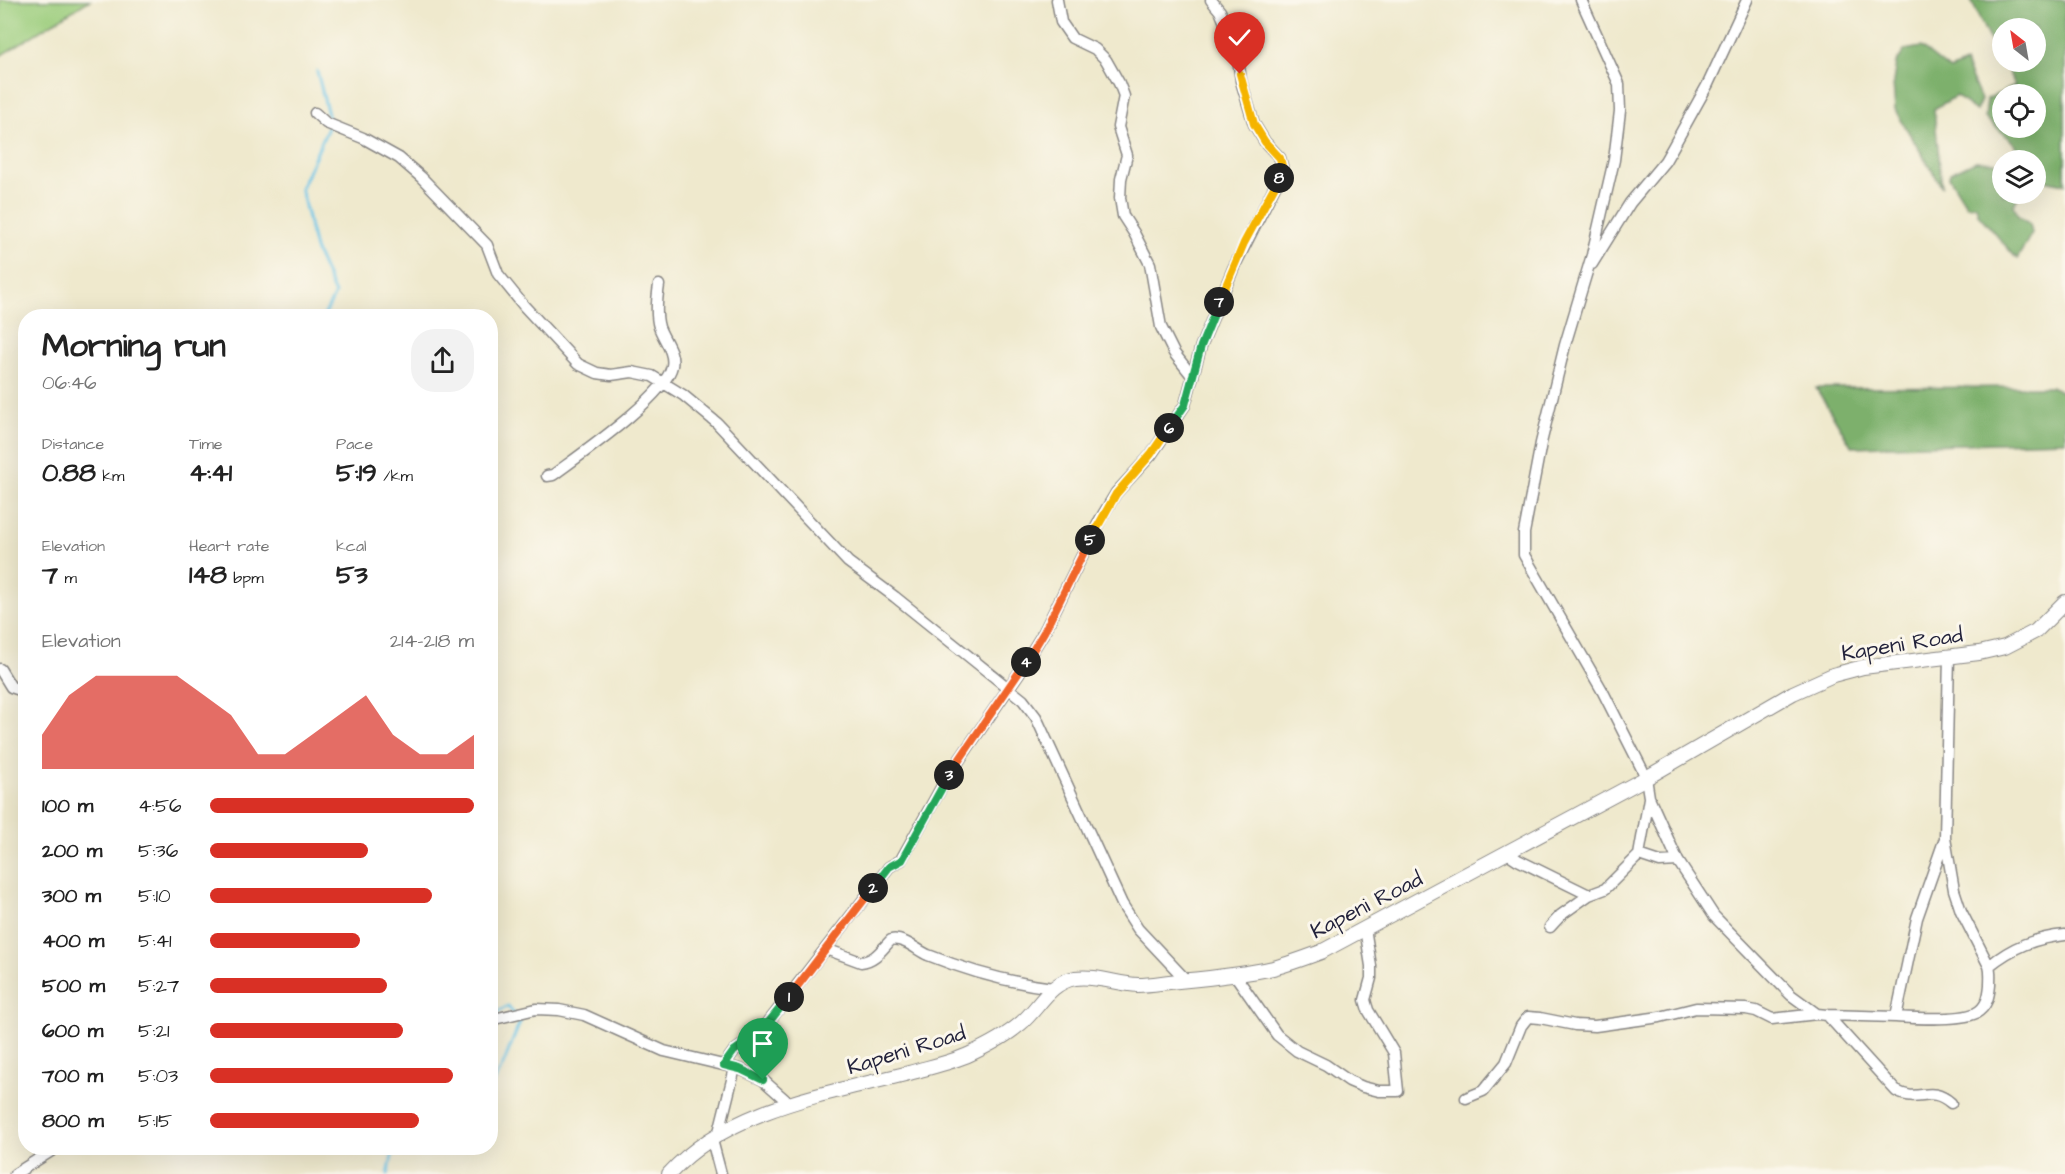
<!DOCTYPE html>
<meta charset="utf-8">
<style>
body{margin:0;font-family:"Architects Daughter",sans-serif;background:#f2f2f2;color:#222;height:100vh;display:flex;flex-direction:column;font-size:22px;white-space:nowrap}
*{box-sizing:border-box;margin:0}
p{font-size:20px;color:#767676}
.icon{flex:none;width:33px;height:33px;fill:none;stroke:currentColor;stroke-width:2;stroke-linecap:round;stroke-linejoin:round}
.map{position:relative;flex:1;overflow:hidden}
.side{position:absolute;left:18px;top:309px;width:480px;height:846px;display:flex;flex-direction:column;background:#fff;border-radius:24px;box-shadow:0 6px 24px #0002}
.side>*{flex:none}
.needle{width:39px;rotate:329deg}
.fabs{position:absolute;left:1992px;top:18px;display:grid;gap:12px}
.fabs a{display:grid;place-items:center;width:54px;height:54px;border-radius:50%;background:#fff;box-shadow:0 6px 24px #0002;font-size:30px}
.pin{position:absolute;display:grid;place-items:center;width:51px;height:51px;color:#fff;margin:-62px -26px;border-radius:50% 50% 50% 0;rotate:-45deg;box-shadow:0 0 6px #0007}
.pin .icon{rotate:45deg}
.km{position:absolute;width:30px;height:30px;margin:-15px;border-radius:50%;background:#222;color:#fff;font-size:16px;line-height:30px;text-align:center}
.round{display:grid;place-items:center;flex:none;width:63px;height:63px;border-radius:24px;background:#f2f2f2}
.overview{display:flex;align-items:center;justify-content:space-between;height:102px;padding:0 24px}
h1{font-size:33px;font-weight:700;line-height:45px}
.metrics{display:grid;grid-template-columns:repeat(3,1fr);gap:9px;height:102px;padding:6px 24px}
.metrics div{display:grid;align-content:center}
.metrics b{font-size:26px;font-weight:700}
.metrics small{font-size:16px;font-weight:400}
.metrics p{font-size:16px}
.chart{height:168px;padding:12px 24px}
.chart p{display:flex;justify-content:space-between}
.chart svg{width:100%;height:108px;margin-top:6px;fill:#d93025;opacity:.7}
ul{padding:0 24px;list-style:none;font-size:20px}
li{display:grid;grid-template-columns:96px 72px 1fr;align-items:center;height:45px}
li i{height:15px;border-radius:8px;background:#d93025}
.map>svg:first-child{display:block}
.green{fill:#9ccd7d;stroke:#5f785c;stroke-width:1.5}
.forest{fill:#7db06c;stroke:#506954;stroke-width:1.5;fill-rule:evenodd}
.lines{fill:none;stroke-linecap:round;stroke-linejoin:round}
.stream{stroke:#6ac5e8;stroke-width:3}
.minor-casing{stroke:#888684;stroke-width:13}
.major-casing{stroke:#888684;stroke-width:16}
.minor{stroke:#fff;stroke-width:10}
.major{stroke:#fff;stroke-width:14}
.split-1-casing{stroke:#fff;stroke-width:12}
.split-2-casing{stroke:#fff;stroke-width:12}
.split-3-casing{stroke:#fff;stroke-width:12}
.split-4-casing{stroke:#fff;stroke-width:12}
.split-5-casing{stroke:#fff;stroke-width:12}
.split-6-casing{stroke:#fff;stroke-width:12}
.split-7-casing{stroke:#fff;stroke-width:12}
.split-8-casing{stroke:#fff;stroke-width:12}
.split-9-casing{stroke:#fff;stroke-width:12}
.split-1{stroke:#22a559;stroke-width:8}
.split-2{stroke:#f0652b;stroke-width:8}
.split-3{stroke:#22a559;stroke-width:8}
.split-4{stroke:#f0652b;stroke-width:8}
.split-5{stroke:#f0652b;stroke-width:8}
.split-6{stroke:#f5b400;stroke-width:8}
.split-7{stroke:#22a559;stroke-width:8}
.split-8{stroke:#f5b400;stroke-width:8}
.split-9{stroke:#f5b400;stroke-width:8}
.labels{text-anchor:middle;stroke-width:6;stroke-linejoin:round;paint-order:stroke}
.street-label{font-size:22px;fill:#22223b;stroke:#fbf7ec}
</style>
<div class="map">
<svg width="2065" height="1174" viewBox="0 0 2065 1174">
<rect width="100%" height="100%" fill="#fbf7ec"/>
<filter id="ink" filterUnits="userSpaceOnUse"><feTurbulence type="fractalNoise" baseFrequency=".0167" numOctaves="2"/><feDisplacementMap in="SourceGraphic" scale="12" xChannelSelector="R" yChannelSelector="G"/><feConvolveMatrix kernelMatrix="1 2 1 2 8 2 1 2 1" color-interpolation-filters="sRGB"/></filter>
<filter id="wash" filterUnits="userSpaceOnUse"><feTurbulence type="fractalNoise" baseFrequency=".008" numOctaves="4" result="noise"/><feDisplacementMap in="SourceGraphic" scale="24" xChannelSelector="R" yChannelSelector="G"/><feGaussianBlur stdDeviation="1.35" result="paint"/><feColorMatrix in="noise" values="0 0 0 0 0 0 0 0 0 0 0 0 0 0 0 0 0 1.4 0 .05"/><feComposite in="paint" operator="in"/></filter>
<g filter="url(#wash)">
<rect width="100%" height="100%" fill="#efe9cd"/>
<!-- green -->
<path class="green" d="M0,0H90L0,56Z"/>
<!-- forest -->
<path class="forest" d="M1971,0H2065V184L2044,180L2037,172L2036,173V160H2028L2010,139L1985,118L1987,99L2015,86L2004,62H2036V28H2002V59L1988,37ZM2036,94V128H2002V94Z
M1921,47L1950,70L1965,63L1981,100L1976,111L1956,96L1934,109L1942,187L1895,110L1893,82L1896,63L1905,50Z
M1976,161L1996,162L1995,174L2002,175V194H2020L2014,205L2019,217L2030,224L2032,233L2017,259L1978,214L1976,205L1967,206L1949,177L1950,173Z
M2053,387L2065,394V441L1852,447L1816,388Z"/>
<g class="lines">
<!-- stream -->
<path class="stream" d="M317,71L330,123L301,188L315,249L335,294L324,316
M490,1090L503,1065L520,1022L508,1006L493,1015
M388,1174L394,1148"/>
</g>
</g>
<g filter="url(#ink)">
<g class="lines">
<defs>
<path id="minor" d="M1057,0L1061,22L1072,38L1095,49L1106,60L1119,83L1124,96L1118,127L1127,155L1121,179L1120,198L1123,216L1134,233L1150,264L1161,327L1174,353L1193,377
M1581,0L1619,84L1620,111L1614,160L1592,255L1565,345L1541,443L1524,533V555L1603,692L1642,769L1646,778L1649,797L1678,861L1714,916L1791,995L1817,1014L1827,1015L1896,1091C1920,1104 1929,1084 1951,1103
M315,113L326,123L363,138L399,158L421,177L487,245L498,274L524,306L578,364L597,373L611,375L632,372L652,376L683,395L717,423L848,562L895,597L1023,700L1036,717L1122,904L1138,929L1186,980
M1592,264L1630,203L1665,161L1673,147L1708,84L1747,0
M547,476L553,475C580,455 666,396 672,366C675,352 663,339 659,327C655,314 657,298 659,285
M1949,656L1945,838L1954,890L1961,911L1989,966C2012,947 2035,938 2065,935
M0,669L11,687L26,692
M1506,852L1518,860L1589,895
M1639,855L1660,862L1678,861
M1550,927L1561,915L1589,895L1605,889L1639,855L1649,798
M826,949L861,962C875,961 882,949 891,940C903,937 917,950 928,955C968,971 1011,983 1053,988
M1235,975L1277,1035L1297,1051L1326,1065L1349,1081L1363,1087L1379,1091H1398L1394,1053L1368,1010L1365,1000L1371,978V966L1365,928
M1827,1015L1896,1017L1917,918L1944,841
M1896,1017C1914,1018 1960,1021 1976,1013C1987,1007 1989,996 1990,985C1990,978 1991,972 1989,966
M490,1020L536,1009L559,1010L584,1015L664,1051L740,1069L763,1080L790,1104
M724,1065L734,1051L760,1033L889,867L901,860L945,781L1019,673L1044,632L1101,518L1116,493L1151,455L1185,405L1201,346L1233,269L1278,180L1282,166L1280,158L1265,142L1254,124L1241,81L1237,51L1220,11L1211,0
M1466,1098L1483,1091L1506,1063L1521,1026L1528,1017L1540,1018L1575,1025L1595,1026L1660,1017L1696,1008L1746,1009L1756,1011L1772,1019L1817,1014
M718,1136L735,1068
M712,1140L721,1174
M15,1174L56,1148"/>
<path id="major" d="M669,1174C729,1108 827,1094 909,1073C929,1067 951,1063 970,1054C987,1046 1006,1036 1020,1024C1039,1009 1048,983 1075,978C1096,975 1117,984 1138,985C1151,985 1165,982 1179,981C1210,978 1242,975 1273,968C1289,964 1305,958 1321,952L1646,778L1793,693L1833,675L1863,667L1979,653L2005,647L2036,631L2065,602"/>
</defs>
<!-- minor casing -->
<use href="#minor" class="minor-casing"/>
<!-- major casing -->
<use href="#major" class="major-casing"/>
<!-- minor -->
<use href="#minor" class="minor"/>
<!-- major -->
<use href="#major" class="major"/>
</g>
</g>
<g class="lines" filter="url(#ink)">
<defs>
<path id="split-1" d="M763,1080L740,1069L724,1065L734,1051L760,1033L789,997"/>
<path id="split-2" d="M789,997L873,888"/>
<path id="split-3" d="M873,888L889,867L902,860L949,775"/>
<path id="split-4" d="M949,775L1026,662"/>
<path id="split-5" d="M1026,662L1044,632L1090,540"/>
<path id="split-6" d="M1090,540L1116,494L1151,454L1169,428"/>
<path id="split-7" d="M1169,428L1185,405L1201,346L1219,302"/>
<path id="split-8" d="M1219,302L1244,243L1279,178"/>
<path id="split-9" d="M1240,74L1254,124L1265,142L1280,158L1282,166L1279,178"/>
</defs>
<!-- split-1 casing -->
<use href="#split-1" class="split-1-casing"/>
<!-- split-2 casing -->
<use href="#split-2" class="split-2-casing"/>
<!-- split-3 casing -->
<use href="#split-3" class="split-3-casing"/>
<!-- split-4 casing -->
<use href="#split-4" class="split-4-casing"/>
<!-- split-5 casing -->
<use href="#split-5" class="split-5-casing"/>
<!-- split-6 casing -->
<use href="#split-6" class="split-6-casing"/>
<!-- split-7 casing -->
<use href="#split-7" class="split-7-casing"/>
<!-- split-8 casing -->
<use href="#split-8" class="split-8-casing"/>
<!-- split-9 casing -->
<use href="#split-9" class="split-9-casing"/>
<!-- split-1 -->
<use href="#split-1" class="split-1"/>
<!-- split-2 -->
<use href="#split-2" class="split-2"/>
<!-- split-3 -->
<use href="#split-3" class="split-3"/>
<!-- split-4 -->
<use href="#split-4" class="split-4"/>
<!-- split-5 -->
<use href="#split-5" class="split-5"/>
<!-- split-6 -->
<use href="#split-6" class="split-6"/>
<!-- split-7 -->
<use href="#split-7" class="split-7"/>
<!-- split-8 -->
<use href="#split-8" class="split-8"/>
<!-- split-9 -->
<use href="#split-9" class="split-9"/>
</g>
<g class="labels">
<!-- street labels -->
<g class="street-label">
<text transform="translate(1902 643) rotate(-9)" y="8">Kapeni Road</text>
<text transform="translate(1366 904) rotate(-27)" y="8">Kapeni Road</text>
<text transform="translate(906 1049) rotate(-17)" y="8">Kapeni Road</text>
</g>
</g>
</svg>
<div class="fabs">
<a><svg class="needle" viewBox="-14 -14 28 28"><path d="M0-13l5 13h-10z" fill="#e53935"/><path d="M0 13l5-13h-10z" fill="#767676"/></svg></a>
<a><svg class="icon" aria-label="locate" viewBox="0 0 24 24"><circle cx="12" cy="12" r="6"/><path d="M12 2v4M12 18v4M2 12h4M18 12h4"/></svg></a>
<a><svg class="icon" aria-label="layers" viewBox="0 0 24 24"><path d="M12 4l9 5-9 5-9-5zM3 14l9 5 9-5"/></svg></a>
</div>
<div class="pin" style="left:763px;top:1080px;background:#1e9e55"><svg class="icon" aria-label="arrive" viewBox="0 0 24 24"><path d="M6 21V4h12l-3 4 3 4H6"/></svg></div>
<div class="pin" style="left:1240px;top:74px;background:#d93025"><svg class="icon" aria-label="check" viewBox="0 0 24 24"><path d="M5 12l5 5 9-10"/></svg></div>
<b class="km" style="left:789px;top:997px">1</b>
<b class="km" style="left:873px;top:888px">2</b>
<b class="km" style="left:949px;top:775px">3</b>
<b class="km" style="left:1026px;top:662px">4</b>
<b class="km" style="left:1090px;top:540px">5</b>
<b class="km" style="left:1169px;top:428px">6</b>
<b class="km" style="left:1219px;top:302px">7</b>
<b class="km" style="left:1279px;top:178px">8</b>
<section class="side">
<div class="overview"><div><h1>Morning run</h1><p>06:46</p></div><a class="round"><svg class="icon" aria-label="share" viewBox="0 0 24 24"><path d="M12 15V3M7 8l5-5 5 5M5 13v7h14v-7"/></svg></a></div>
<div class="metrics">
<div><p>Distance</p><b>0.88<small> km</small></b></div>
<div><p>Time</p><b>4:41</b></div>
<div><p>Pace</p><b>5:19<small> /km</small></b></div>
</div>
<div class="metrics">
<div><p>Elevation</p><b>7<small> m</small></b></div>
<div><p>Heart rate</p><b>148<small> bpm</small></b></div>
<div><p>kcal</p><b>53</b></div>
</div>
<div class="chart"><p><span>Elevation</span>214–218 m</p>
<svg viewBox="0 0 160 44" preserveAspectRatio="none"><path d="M0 44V30L10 14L20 6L30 6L40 6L50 6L60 14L70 22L80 38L90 38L100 30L110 22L120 14L130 30L140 38L150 38L160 30V44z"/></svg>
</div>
<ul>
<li><b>100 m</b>4:56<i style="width:100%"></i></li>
<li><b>200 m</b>5:36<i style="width:60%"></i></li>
<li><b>300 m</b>5:10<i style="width:84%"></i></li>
<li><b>400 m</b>5:41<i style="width:57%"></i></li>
<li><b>500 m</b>5:27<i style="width:67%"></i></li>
<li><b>600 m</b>5:21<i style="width:73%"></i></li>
<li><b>700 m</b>5:03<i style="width:92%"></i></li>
<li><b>800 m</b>5:15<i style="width:79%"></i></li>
</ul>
</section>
</div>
